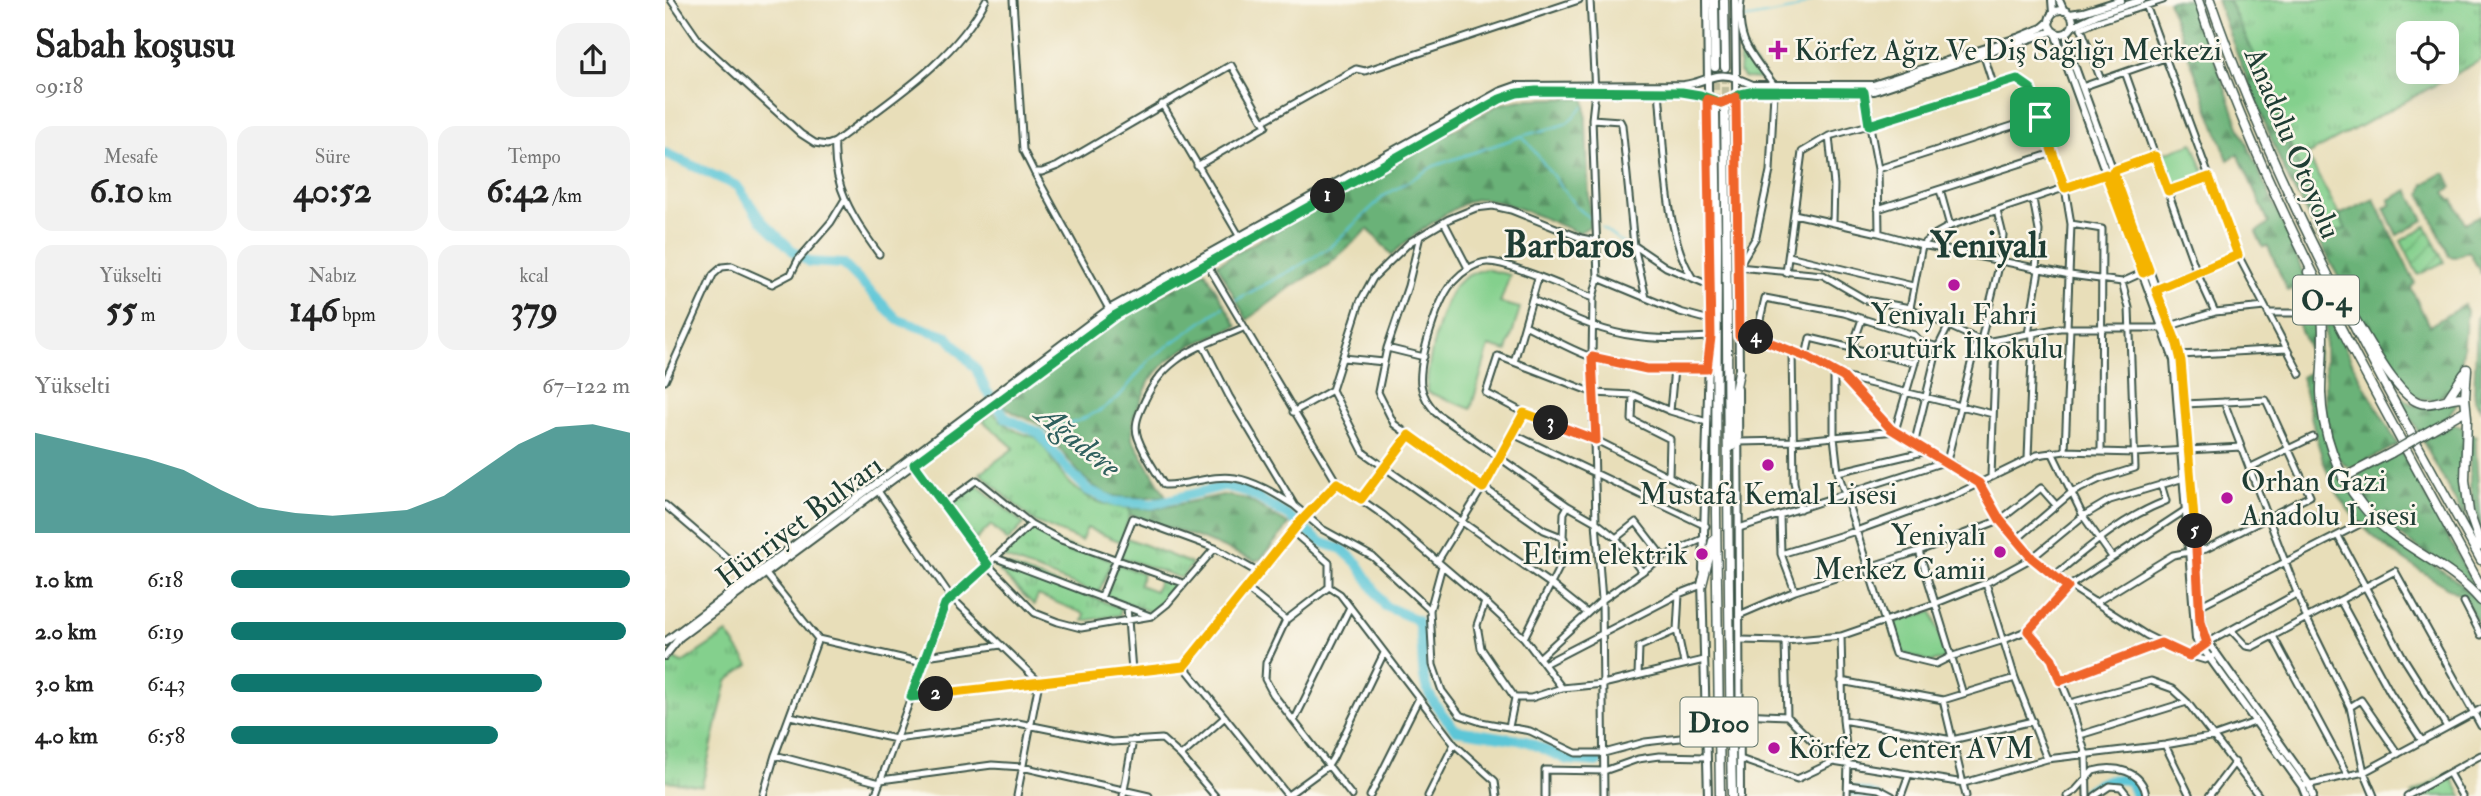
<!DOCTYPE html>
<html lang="tr">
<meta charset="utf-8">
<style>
body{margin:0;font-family:"IM FELL Double Pica",serif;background:#f2f2f2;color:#222;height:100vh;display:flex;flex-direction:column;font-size:26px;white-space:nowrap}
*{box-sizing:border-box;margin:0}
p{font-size:23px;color:#767676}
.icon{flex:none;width:38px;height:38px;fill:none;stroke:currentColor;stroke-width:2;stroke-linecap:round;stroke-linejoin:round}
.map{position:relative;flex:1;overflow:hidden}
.sheet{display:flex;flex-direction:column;background:#fff;width:665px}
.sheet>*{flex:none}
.fabs{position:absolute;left:1731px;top:21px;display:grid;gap:14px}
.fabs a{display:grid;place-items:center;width:63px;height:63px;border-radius:14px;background:#fff;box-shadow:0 7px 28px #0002;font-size:35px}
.pin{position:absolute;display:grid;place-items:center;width:60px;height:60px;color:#fff;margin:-30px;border-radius:14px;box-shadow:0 4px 10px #0006}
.km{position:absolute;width:35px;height:35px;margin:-18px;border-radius:50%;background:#222;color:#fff;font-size:19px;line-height:35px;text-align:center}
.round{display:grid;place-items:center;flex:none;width:74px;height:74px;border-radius:21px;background:#f2f2f2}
.summary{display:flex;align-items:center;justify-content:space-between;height:119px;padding:0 35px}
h1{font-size:38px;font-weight:700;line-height:52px}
.figures{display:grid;grid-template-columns:repeat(3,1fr);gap:10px;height:119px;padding:7px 35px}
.figures div{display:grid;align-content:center;border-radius:18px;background:#f2f2f2;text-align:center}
.figures b{font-size:35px;font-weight:700}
.figures small{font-size:19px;font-weight:400}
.figures p{font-size:19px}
.chart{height:196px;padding:14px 35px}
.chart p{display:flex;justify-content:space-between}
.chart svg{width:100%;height:126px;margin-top:7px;fill:#0f766e;opacity:.7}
ul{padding:0 35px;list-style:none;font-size:23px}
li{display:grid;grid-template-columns:112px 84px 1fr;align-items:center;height:52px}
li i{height:18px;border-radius:9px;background:#0f766e}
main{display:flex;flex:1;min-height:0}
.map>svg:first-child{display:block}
.grass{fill:url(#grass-tufts);stroke:#528660;stroke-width:2;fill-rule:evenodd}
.forest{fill:url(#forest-firs);stroke:#457856;stroke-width:2}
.park{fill:#84d08d;stroke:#528660;stroke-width:2}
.garden{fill:url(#garden-furrows);stroke:#528660;stroke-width:2}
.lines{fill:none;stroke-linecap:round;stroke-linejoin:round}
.stream{stroke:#5cc6d7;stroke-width:2}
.river{stroke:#5cc6d7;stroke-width:10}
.highway-tunnel{stroke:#c0be9e;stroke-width:8;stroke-dasharray:8 4;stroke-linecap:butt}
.minor-casing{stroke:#3d5548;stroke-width:9}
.major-casing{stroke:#3d5548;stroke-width:10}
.highway-casing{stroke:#3d5548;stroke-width:11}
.minor{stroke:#fff;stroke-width:5}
.major{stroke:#fff;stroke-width:6}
.highway{stroke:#fff;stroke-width:8}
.highway-bridge-casing{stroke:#3d5548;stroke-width:11;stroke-linecap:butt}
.highway-bridge{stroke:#fff;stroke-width:8}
.split-1-casing{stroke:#fff;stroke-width:14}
.split-2-casing{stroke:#fff;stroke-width:14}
.split-3-casing{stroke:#fff;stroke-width:14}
.split-4-casing{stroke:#fff;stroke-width:14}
.split-5-casing{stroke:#fff;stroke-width:14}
.split-6-casing{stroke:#fff;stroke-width:14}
.split-1{stroke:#22a559;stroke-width:9}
.split-2{stroke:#22a559;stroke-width:9}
.split-3{stroke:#f5b400;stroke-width:9}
.split-4{stroke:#f0652b;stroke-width:9}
.split-5{stroke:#f0652b;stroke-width:9}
.split-6{stroke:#f5b400;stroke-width:9}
.poi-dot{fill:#b5179e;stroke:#fbf7ec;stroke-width:2.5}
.labels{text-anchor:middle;stroke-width:5;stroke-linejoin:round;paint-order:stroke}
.shield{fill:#fbf7ec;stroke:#61756b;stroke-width:2}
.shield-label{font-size:28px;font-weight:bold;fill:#1f3d34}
.poi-label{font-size:30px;fill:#1f3d34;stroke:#fbf7ec;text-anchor:start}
.street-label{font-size:30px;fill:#1f3d34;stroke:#fbf7ec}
.water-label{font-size:32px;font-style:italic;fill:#2e5f5d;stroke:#fbf7ec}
.district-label{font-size:37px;font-weight:bold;fill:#1f3d34;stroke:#fbf7ec}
</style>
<main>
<section class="sheet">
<div class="summary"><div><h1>Sabah koşusu</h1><p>09:18</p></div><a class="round"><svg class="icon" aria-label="share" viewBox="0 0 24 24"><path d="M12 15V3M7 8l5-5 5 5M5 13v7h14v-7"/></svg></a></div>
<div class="figures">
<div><p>Mesafe</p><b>6.10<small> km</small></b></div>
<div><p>Süre</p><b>40:52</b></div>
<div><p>Tempo</p><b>6:42<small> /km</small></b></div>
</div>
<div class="figures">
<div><p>Yükselti</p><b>55<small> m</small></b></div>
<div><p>Nabız</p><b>146<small> bpm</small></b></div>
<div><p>kcal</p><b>379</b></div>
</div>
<div class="chart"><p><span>Yükselti</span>67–122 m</p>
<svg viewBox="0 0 160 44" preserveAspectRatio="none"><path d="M0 44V9L10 12L20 15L30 18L40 22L50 29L60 35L70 37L80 38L90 37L100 36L110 31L120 22L130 13L140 7L150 6L160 9V44z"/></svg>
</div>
<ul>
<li><b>1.0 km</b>6:18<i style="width:100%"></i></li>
<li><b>2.0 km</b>6:19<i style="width:99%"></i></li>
<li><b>3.0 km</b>6:43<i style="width:78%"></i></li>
<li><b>4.0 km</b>6:58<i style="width:67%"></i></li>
</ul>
</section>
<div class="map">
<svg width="1816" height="796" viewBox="0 0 1816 796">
<defs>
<pattern id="grass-tufts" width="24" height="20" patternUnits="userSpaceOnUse" patternTransform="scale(1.75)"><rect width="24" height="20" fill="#84d08d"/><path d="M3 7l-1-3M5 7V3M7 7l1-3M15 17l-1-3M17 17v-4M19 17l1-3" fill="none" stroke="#6baa74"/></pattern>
<pattern id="forest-firs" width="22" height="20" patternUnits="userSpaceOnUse" patternTransform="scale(1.75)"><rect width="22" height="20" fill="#6bb278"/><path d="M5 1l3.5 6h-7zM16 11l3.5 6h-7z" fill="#579263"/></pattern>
<pattern id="garden-furrows" width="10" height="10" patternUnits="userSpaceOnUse" patternTransform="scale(1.75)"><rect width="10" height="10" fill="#84d08d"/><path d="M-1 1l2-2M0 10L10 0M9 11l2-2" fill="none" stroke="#6baa74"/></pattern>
</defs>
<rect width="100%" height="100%" fill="#fbf7ec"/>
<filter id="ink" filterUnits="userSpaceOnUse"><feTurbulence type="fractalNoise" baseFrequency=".0143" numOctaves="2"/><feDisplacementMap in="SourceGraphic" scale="14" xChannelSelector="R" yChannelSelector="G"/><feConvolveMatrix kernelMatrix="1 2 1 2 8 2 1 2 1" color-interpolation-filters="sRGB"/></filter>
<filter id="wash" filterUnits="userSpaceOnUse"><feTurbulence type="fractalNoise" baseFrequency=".00686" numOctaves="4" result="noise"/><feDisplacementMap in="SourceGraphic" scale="28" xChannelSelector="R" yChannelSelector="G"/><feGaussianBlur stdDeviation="1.57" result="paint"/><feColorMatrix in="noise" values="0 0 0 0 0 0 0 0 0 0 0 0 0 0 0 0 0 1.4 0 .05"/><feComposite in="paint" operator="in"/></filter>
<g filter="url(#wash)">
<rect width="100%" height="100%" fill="#e8deb9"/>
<!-- grass -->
<path class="grass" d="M1563,0H1816V60L1642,155L1682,229L1652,236L1639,208L1648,216L1652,214C1625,142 1596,70 1563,0ZM1743,33H1782V72H1743Z
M1076,44L1097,74L1096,79L1080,78L1074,72Z
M328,412C339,426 353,434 371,437C383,449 389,465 400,478C416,497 440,507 464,508L465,515L456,542L422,528L416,541L368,521L315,473L349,448L318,421Z
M312,485L359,524L343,541L326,525L310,541L285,504Z
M368,527L393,543L448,560L433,594L337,557Z
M462,538L527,564L516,578L455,557Z
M332,561L455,608V615L418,621L420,614L373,595L369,605L328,565Z
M452,564L478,573L474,585L490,591L495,578L510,583L512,587L486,612L441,596Z
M62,633L84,665L62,681L37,786L0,781V670L5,657L17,663Z"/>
<!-- forest -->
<path class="forest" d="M1507,0H1529L1574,127L1625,240L1653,312V389L1675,478L1726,537L1788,578L1813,601L1816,605V628L1801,602L1796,596C1747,565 1690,536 1666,480C1651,447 1646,411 1636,377L1648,370L1644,351L1632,320L1635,303L1628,289L1622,290L1603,246L1598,247L1591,232L1604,223L1573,154L1563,160L1503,1Z
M1552,0H1563L1597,71L1652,215L1648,216C1627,198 1610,147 1599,121C1583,81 1566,41 1552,0Z
M920,98L925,226L914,233C895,225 829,195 812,199C791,204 742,239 727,255L703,229L663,265L626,287L582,320L552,264L835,104L862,99Z
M1778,173L1781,174L1787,187L1780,192L1785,201L1788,200L1800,223L1816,215V274L1804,251L1790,257L1784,256L1756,194L1759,184Z
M1743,190L1759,220L1732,235L1719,208L1726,205L1724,200Z
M1709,199L1750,283L1746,288L1764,326L1799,305L1802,311C1798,337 1802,393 1769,399C1754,402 1745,394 1736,383L1686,302L1652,236L1681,229L1674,215Z
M540,271L572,326L521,348L502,361L485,380L468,418L467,439L501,496C449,499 436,502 402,458C394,448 388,437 379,428C366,417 349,417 338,404L451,321Z
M1659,306L1694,376L1733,445L1689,467H1683C1648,446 1665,343 1659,306Z
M1816,312V409L1809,399L1812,317Z
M1717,368C1729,386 1740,412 1766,406C1775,404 1784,400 1793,402L1783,416L1754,433Z
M1789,424L1797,427L1799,432C1798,462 1796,492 1802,522L1757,440Z
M1805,434L1811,437C1810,470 1816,502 1816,535L1805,486Z
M1737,452L1811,589C1806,584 1801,579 1795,575C1776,562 1678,507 1691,479C1697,466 1724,458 1737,452Z
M558,495L582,499L624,525L596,559L590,561L537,539L465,515L464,508L490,509Z"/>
<!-- park -->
<path class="park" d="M1528,143L1540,175L1505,187L1494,155Z
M820,269L845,275L835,303L855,308L842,351L824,346L806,409L762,392C761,368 775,304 791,285C798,277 809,272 820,269Z
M1267,611L1282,659L1265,662L1232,651L1225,623Z
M1784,773L1797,796H1748L1747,794Z"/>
<!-- garden -->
<path class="garden" d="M1761,226L1779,262L1753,275L1736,241Z"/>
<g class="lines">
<!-- stream -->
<path class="stream" d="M1079,19L1127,10L1148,0
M858,138L864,144L909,204L924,218
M936,227L967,250
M571,300L636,265L665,247L719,196L769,166L860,135L891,127L902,123L918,107
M374,433L413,421L436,410L453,398L486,358L558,307"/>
<!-- river -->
<path class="river" d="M0,153L72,186L97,221L127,250L145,262L178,264L233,320L283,337L311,369L321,390L341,418L374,433L401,468L423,490L450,502L488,504L559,486L583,492L625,517L655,542L677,549L693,564L720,606L752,620C760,640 755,661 760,682C764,700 779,716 791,730L861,741L902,760L933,762
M1187,790L1211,796
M1415,796C1433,782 1442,776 1465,781L1471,796"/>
</g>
</g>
<g filter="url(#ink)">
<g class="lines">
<!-- highway-tunnel -->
<path class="highway-tunnel" d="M1050,70V110
M1060,107V67"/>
<defs>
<path id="minor" d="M6,0L35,42L136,134L150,143L162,145L170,142C225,100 288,62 321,0
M348,0L358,150L369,172H377L393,166L566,65L598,121L691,69L700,71L914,0
M925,0L930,92L927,119L933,278L928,298L927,357L931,522L937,600L939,796
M1076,0C1071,42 1086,53 1109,85V92L1105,171L1091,237L1073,267L1158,275L1201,300L1245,308L1312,339L1326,341L1395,328H1499L1550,312L1600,307
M1481,5L1573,255L1635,374
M1319,56L1328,84
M1460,72L1532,273L1550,312
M1436,80L1416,28L1430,22L1498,0
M1417,87L1500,58
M1198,89L1213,169L1214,233L1257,245L1405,275L1457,282L1479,272
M994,91C999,144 999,233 1027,277
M497,104L579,244
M927,119L955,121L957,125L969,246L981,298
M1164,136L1169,185L1168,222
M170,142C167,186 189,220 214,254
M532,166L601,126L598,121
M1213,169L1375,117
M1448,171L1490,156
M369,172L444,309
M1275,190L1285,226
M1502,191L1544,177
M1368,199L1374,231L1371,269
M1213,209L1388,153
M1129,214L1214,233
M779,222L803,268
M1406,224L1437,229L1436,452
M755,236L743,286L722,348L713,392L729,424L744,435L879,530L899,538
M970,246L1001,267L1044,285
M1124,256L1248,286
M542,264L672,483L718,515L820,602L859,638L897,688L938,684L1039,660
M1121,273L1137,152L1164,136L1233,117L1352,79L1365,88L1400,188L1406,224L1402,328
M933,278L1015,312L1045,320
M1491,290L1573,255
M928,298C905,290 843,261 822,262C810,263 797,272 790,280C773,296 753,362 756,385C758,397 764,404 771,413L903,506L931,522L951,538L977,572
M868,300C900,314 934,332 970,336C995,340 1020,338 1046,337
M1245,308L1257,245L1267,236L1285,226L1441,174
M1603,313H1629
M860,325C882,336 905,350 929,358C966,370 1004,369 1042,369
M578,328C532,348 497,356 477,407C472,418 469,427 473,438C479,455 490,470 499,485C522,486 547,474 570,478C592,482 612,495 630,506
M1363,334L1374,270
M1074,336L1091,337L1144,358L1179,377L1226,429L1249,445L1282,461L1314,483L1335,520L1367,558L1389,576L1481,635L1517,653L1540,660L1550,655
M1091,337L1100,298L1179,313L1249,335L1256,342L1273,347
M1316,340L1335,262L1338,235L1332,211
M538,345L564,396L630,506L657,529L708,557L765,610
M722,348L759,357
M1187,348L1197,319
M1127,351L1129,482L1135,509
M1515,355L1622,349
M1141,356L1145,338L1249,363
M678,358L719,362
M849,362L873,278
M1169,372V437L1173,472L1230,654L1271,664L1285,657L1339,640L1363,630
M1179,377L1328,414
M0,381L48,275L57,267L67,266L107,284L126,274L133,260L166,222L180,199
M667,390L699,453L887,585L922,613
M968,395L967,420L1005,439L1004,476
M1559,402L1642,619L1685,707L1699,772L1709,796
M1005,411L1009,369
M628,412L667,390L695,302L708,278L745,242L784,219L811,208L828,206L846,210L916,238L932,241
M848,434L1041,526
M1073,442L1128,441L1230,431L1256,342
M1249,445L1273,347L1283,327
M1400,451L1405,328
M1387,452L1418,516L1447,557
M1363,458L1368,333
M249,463L323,565L370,613L393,622L416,628L487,616L502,604L550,548
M1584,468L1648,437
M1173,472L1262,451
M1326,476L1331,341
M213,491L286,597L374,682L519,666L623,796
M1041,495L931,440L859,413L821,393L833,356L929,393L968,395L1005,411L1042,422
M696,499L744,435
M279,504L312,480L366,524L396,540L518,583
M0,505L69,564L85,583
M1115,515L1116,554L1130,591
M1074,528L1282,461L1312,339
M627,531L664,563V587
M1673,536L1738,657L1782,727
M951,538L971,522L998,557
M1351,540L1406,493L1435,479L1470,468L1464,308L1457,282
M1254,551L1298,694
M1116,554L1191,531L1290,495L1372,455L1400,451L1470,453L1576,447
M331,558L485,616
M772,562L835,459L859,413
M777,566L765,610L768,665L777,691L795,715L816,722L865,731L911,753H939L980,742L1042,735
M101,574L153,639L258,663
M1389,576C1425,546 1457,518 1501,501L1496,484
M1321,583L1350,678L1382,759
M582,589L621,620
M1014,594L1012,630L1019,663
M436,598L468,518L550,548L594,573
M1675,600L1725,692L1757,741
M820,602L812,625L816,648L850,698H866L897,688
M1799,602L1816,635
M1430,603L1508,555L1541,549L1645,496L1601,400L1520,404
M1534,606L1693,525
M462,607L467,671
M1074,615L1130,591L1254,551L1335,520L1376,488L1391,505
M1566,630L1581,646L1587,647L1730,571L1816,726
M1176,636L1178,720L1183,763L1182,796
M1608,636L1683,776
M859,638L897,562L899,513L903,506
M1075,640L1120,641L1176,636L1269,604L1321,583L1367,558L1418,516L1445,500L1519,478
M1120,641L1122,716
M261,656L336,645
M1524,656L1542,643L1633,593
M874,658L937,600L998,557L1040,538
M879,664L1014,594L1037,585
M519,666L635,522L672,483
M973,675L974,647L1012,630
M1176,681L1278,700L1350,678
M1395,681L1496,643
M246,697L374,682L352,796
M1278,700L1301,796
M1405,703L1486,681L1508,689L1522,702L1594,796
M1685,707L1696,700L1733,754
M1075,714L1122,716L1168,762L1299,783L1382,759L1500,745L1550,736L1590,722
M125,716L231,739L353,723L447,742L497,739L516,756L550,796
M1178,720L1287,740L1368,721
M629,721L685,607
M844,727L850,698
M1415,735L1522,702
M1500,745L1525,796
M110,755L215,783
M516,756L560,717
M1075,759L1132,779L1168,762
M1784,773L1797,796
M216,780L327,765L357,767L484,796
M1183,785L1214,789L1227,796
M1637,786L1699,772L1816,709
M623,795L663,766L668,758L719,653
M98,796L110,755L153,639
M210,796L280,604L366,524
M458,796L468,740
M687,796L608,694L600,679L601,663L621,620L664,587L675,594L789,744L830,781L832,796
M705,796L754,698
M763,796L789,744
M880,796V770L939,771L973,759L994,756L1041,757
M1236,796L1244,774
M1402,796L1411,790L1428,771C1449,765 1478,770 1481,796
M1422,796L1421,755L1405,703L1387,659L1363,630L1403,587L1522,509
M1430,796L1445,786L1456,787L1463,796
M1544,796L1570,762
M1742,796L1816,755"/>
<path id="major" d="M1042,0L1046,340
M1070,0L1071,78L1088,85H1208L1355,37L1377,28L1385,21
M1387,0L1388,13
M1394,0L1399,11
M1384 22a12 12 0 1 1 24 0a12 12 0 1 1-24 0Z
M1405,14L1418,12L1456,0
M1408,26L1433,14L1477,0
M1390,33L1509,360L1531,639L1637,786L1641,796
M1402,33L1403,48L1515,355L1535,622L1538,635L1644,784L1648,796
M1073,389L1075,796
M1038,570L1044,357
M1037,581L1043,796
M0,642L444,309L834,92L851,86L1019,85C1039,83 1051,70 1071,78L1074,374
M0,656L15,637L449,316L835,99L852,93L871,91L1017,92L1035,95L1056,103L1080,93L1090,91H1209L1388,31"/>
<path id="highway" d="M1049,0L1050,67
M1059,0L1060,67
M1533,0C1601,207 1713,396 1816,587
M1545,0C1614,199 1715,377 1816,560
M1050,110L1052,243L1051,514L1055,796
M1060,110C1063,339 1062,567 1067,796
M1643,272C1648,287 1655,302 1657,317C1660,342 1656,367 1656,392C1657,433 1671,473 1697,505C1729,547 1783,561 1816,601
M1688,316C1702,337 1732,398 1756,403C1771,406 1783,396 1800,397
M1046,337L1047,362
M1802,369L1800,397L1802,418L1800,480L1804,512L1816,546
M1783,398L1799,374
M1771,427L1801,410
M1067,446L1069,396L1074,372
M1678,478L1726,453
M1037,585L1048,541"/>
</defs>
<!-- minor casing -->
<use href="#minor" class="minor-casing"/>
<!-- major casing -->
<use href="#major" class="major-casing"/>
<!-- highway casing -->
<use href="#highway" class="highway-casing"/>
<!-- minor -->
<use href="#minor" class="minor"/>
<!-- major -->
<use href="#major" class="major"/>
<!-- highway -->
<use href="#highway" class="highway"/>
<defs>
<path id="highway-bridge" d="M1726,453L1771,427"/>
</defs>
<!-- highway-bridge casing -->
<use href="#highway-bridge" class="highway-bridge-casing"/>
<!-- highway-bridge -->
<use href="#highway-bridge" class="highway-bridge"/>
</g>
</g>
<g class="lines" filter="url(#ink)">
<defs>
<path id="split-1" d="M663,196L835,99L852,93L871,91L1017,92L1035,95L1056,103L1076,94L1090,91L1199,92L1204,125L1352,79L1365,88L1375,117"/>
<path id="split-2" d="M271,694L246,697L280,604L323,565L249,464L449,316L663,196"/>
<path id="split-3" d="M271,694L519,666L635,522L672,483L696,499L744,435L818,488L859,413L886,423"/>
<path id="split-4" d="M886,423L931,440L927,357L982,369H1042L1046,337L1042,99L1056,103L1071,97L1074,336L1091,337"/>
<path id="split-5" d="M1091,337L1144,358L1178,377L1226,429L1314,483L1335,520L1367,558L1403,587L1363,631L1387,659L1395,681L1496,643L1524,656L1542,643L1535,622L1530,531"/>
<path id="split-6" d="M1375,117L1400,188L1441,174L1478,273L1484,270L1448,171L1490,156L1503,191L1544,177L1573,255L1491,290L1512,344L1516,361L1530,531"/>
</defs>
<!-- split-1 casing -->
<use href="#split-1" class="split-1-casing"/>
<!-- split-2 casing -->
<use href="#split-2" class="split-2-casing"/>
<!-- split-3 casing -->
<use href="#split-3" class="split-3-casing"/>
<!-- split-4 casing -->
<use href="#split-4" class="split-4-casing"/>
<!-- split-5 casing -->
<use href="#split-5" class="split-5-casing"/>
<!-- split-6 casing -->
<use href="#split-6" class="split-6-casing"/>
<!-- split-1 -->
<use href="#split-1" class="split-1"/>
<!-- split-2 -->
<use href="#split-2" class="split-2"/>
<!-- split-3 -->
<use href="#split-3" class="split-3"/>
<!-- split-4 -->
<use href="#split-4" class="split-4"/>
<!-- split-5 -->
<use href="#split-5" class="split-5"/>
<!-- split-6 -->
<use href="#split-6" class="split-6"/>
</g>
<!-- markers -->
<g class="poi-dot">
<path d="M1109.5 39.5h7v7h7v7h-7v7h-7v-7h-7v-7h7z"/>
<circle cx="1289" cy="285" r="7"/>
<circle cx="1103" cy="465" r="7"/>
<circle cx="1562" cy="498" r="7"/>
<circle cx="1335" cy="552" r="7"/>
<circle cx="1037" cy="554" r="7"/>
<circle cx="1109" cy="748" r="7"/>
</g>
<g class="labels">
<!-- shield labels -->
<g class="shield">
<rect x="1628" y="275.5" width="66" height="49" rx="5"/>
<rect x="1015.5" y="697.5" width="77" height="49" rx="5"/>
</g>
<g class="shield-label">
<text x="1661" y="310">O-4</text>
<text x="1054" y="732">D100</text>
</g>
<!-- poi labels -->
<g class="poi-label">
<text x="1129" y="60">Körfez Ağız Ve Diş Sağlığı Merkezi</text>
<text x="1289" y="324" text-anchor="middle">Yeniyalı Fahri<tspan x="1289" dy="34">Korutürk İlkokulu</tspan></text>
<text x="1576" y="491">Orhan Gazi<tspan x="1576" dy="34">Anadolu Lisesi</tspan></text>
<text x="1103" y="504" text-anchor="middle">Mustafa Kemal Lisesi</text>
<text x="1321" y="545" text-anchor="end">Yeniyalı<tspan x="1321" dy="34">Merkez Camii</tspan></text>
<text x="1023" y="564" text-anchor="end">Eltim elektrik</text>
<text x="1123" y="758">Körfez Center AVM</text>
</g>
<!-- street labels -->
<g class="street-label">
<text transform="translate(1628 143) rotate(67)" y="10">Anadolu Otoyolu</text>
<text transform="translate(134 521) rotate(-37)" y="10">Hürriyet Bulvarı</text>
</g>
<!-- water labels -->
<g class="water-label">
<text transform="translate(414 440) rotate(39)" y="11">Ağadere</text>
</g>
<!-- district labels -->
<g class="district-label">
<text x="904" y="257">Barbaros</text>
<text x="1324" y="257">Yeniyalı</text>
</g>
</g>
</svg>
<div class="fabs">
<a><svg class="icon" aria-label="locate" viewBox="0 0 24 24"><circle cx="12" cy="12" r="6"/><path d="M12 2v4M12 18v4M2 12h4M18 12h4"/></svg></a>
</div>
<div class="pin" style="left:1375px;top:117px;background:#1e9e55"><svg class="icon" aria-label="arrive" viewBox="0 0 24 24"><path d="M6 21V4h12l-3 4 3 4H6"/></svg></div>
<b class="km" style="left:663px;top:196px">1</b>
<b class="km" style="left:271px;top:694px">2</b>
<b class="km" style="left:886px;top:423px">3</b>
<b class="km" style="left:1091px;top:337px">4</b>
<b class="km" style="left:1530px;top:531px">5</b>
</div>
</main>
